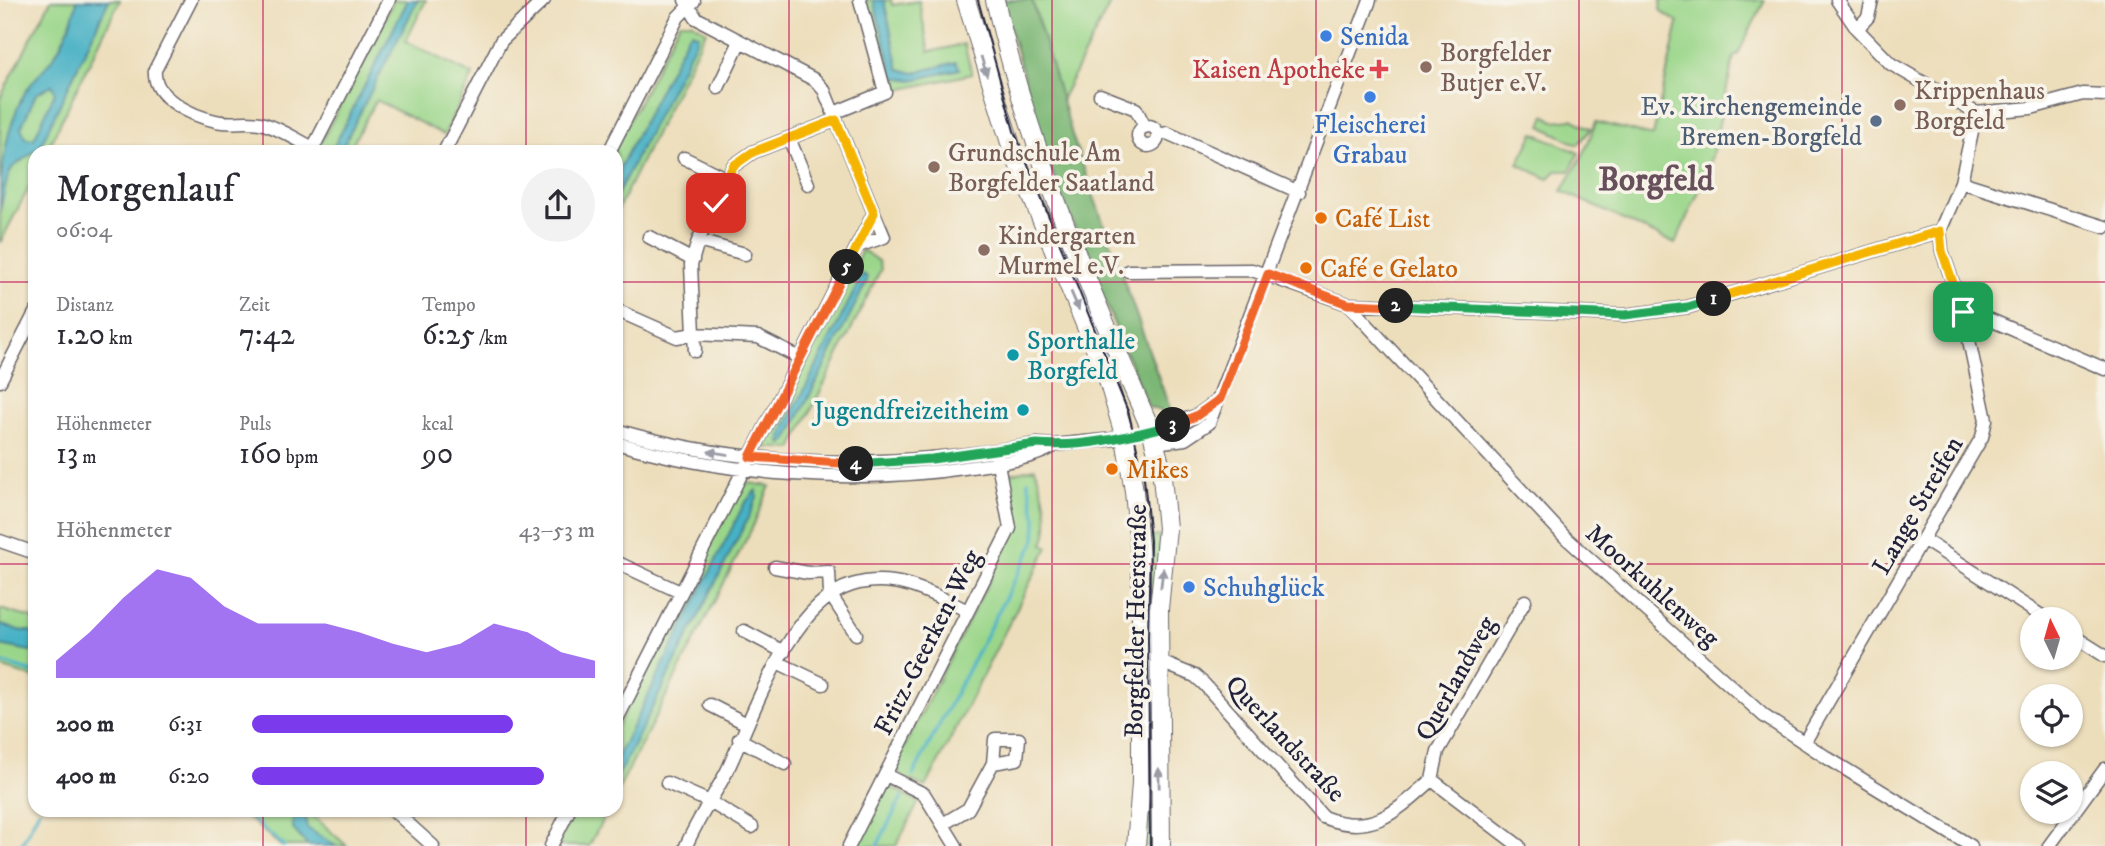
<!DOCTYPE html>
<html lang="de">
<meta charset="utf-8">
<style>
body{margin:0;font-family:"IM FELL DW Pica",serif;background:#f2f2f3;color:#2b2b33;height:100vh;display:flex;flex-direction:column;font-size:26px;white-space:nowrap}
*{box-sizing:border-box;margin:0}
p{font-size:23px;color:#7c7c81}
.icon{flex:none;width:38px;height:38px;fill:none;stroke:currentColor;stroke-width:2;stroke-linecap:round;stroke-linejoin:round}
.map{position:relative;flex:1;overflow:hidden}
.panel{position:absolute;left:28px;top:145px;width:595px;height:672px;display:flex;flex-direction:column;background:#fff;border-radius:21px;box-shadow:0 2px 5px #0004}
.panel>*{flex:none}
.needle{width:46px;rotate:355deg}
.controls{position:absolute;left:2020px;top:607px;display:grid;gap:14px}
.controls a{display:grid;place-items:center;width:63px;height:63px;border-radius:50%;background:#fff;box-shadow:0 2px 5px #0004;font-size:35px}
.pin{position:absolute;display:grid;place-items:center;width:60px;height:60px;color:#fff;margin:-30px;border-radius:14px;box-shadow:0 4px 10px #0006}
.km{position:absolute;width:35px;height:35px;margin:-18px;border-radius:50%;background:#222;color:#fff;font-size:19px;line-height:35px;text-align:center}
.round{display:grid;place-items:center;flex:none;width:74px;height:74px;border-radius:37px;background:#f2f2f3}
.overview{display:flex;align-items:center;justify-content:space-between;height:119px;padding:0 28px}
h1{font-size:38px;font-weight:600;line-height:52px}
.metrics{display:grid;grid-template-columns:repeat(3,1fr);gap:10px;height:119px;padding:7px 28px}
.metrics div{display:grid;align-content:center}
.metrics b{font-size:30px;font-weight:600}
.metrics small{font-size:19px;font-weight:400}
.metrics p{font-size:19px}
.chart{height:196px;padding:14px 28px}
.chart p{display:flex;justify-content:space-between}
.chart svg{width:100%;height:126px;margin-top:7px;fill:#7c3aed;opacity:.7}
ul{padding:0 28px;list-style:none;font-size:23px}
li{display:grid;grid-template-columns:112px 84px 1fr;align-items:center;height:52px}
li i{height:18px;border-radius:9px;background:#7c3aed}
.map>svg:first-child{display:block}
.green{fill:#9ad689;stroke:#5e7c62;stroke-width:2}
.forest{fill:#7bb775;stroke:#4e6c58;stroke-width:2}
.water{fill:#46b1c5;stroke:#346a80;stroke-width:2;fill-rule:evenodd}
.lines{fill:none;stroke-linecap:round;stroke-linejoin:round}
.stream{stroke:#46b1c5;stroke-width:3.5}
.minor-casing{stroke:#696468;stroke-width:15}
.secondary-casing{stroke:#696468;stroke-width:20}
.minor{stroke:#fff;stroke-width:12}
.secondary{stroke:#fff;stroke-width:18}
.tram{stroke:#22223b;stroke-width:2}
.oneway{fill:#9c9ca7}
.split-1-casing{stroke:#fff;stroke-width:14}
.split-2-casing{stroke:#fff;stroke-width:14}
.split-3-casing{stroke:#fff;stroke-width:14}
.split-4-casing{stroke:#fff;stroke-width:14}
.split-5-casing{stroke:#fff;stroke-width:14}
.split-6-casing{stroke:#fff;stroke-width:14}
.split-1{stroke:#f5b400;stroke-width:9}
.split-2{stroke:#22a559;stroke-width:9}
.split-3{stroke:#f0652b;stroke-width:9}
.split-4{stroke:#22a559;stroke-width:9}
.split-5{stroke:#f0652b;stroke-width:9}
.split-6{stroke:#f5b400;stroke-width:9}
.grid{fill:none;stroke:#c2185b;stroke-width:2;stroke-opacity:0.55}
.shop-dot{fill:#3f7fe0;stroke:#f7f3e8;stroke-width:2.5}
.education-dot{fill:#8d6e63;stroke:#f7f3e8;stroke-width:2.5}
.health-dot{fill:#e0444e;stroke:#f7f3e8;stroke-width:2.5}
.service-dot{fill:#5c6f8a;stroke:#f7f3e8;stroke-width:2.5}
.food-dot{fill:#e8710a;stroke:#f7f3e8;stroke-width:2.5}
.culture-dot{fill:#0f9aa8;stroke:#f7f3e8;stroke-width:2.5}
.labels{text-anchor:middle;stroke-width:7;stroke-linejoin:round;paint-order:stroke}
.shop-label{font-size:26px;fill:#366cbe;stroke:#f7f3e8;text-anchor:start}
.education-label{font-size:26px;fill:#785e54;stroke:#f7f3e8;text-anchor:start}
.health-label{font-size:26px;fill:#be3a42;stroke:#f7f3e8;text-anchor:end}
.service-label{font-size:26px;fill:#4e5e75;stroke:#f7f3e8;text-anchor:end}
.food-label{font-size:26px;fill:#c56008;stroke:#f7f3e8;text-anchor:start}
.culture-label{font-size:26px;fill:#0d838f;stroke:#f7f3e8;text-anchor:start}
.street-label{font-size:26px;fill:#22223b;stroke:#f7f3e8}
.district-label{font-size:33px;font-weight:bold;fill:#67505b;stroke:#f7f3e8}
</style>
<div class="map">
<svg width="2105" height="846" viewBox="0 0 2105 846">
<rect width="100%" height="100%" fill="#f7f3e8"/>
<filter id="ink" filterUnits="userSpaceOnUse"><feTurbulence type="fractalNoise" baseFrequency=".0143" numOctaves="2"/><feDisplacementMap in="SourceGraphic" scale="14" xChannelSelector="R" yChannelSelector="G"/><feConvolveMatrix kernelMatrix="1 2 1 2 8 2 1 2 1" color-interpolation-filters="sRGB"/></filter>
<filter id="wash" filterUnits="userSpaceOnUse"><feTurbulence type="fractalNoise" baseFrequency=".00686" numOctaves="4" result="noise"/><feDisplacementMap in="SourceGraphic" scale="28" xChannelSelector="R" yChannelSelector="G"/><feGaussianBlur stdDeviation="1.57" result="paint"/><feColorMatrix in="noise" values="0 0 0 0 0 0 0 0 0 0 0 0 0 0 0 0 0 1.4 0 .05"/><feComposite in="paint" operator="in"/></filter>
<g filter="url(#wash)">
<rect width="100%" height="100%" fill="#eddebb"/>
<!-- green -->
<path class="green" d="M51,0H120L46,152H35V176L0,243V98Z
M394,0H426L406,41L473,75L444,135L376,100L348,152H316Z
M866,0H891L892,5L919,1L929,52L964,44L972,74L889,92Z
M1032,0H1112L1061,100Z
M1661,0H1765L1737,56H1734L1709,169L1675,244L1562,191L1584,153L1596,122L1653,136L1678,23L1660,10Z
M680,22H691L706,31L616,213V152H613Z
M1545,115L1554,121L1572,119L1591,129L1578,145L1541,126Z
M1534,133L1579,153L1570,171H1556L1548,179L1518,164Z
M862,250L878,261L881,269L792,449L763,447Z
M1035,468C1043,490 1053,522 1043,544L1048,547L926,787L900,776L896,763L1013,534L1005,475Z
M742,482L770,486L752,528L616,794V729Z
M1160,536L1158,846H1142L1144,537Z
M0,609L35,619V678L0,667Z
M890,786L919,802L896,846H853L884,788Z
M238,810H307L347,846H281Z
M575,810H608L589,846H556Z"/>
<!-- forest -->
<path class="forest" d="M1002,0H1032L1073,138L1172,415L1148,407L1048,162Z"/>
<!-- water -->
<path class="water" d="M77,0H109L40,147L12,168L8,176L0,210C0,172 6,128 24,94C31,82 40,74 48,64C60,51 74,18 77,0ZM52,85L55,92L34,139L26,138L21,128L36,94Z
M408,0H418L340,152H331Z
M873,0H884L899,69L914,73L956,62L960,69L913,80L894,77Z
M693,32L698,35L697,39L616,197V175L688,35Z
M863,274L867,277V281L788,439L782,444L780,442L784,430Z
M756,490L757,497L749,516L616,780V759L744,504Z
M0,624L18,630L35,632V652L0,645Z
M293,810H304L307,828L336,846H308L293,829Z"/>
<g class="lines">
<!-- stream -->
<path class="stream" d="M0,662L35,673
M913,775L1035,541L1036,519L1028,481
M241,810L284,846
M21,846L39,810
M877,846L902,797"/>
</g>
</g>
<g filter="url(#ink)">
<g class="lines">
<defs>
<path id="minor" d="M191,0L155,70C152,98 193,116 216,121C232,125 248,119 264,124C281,129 297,140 313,148
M1857,29L1868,17L1872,0
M718,88L740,41
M1100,95L1136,109L1145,127
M834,113L885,92L860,0
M1976,113L2031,108L2083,94L2105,95
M1138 136a10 10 0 1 1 20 0a10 10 0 1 1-20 0Z
M1158,135L1167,133L1299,192
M789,138L808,184
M311,152L389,0
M444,152L501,41L544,0
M609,152L678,17L694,1
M684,158L727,179
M1961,182L2105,227
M649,237L693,260
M698,241L745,254
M858,246L884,237L874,213
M1128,271L1252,270L1348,304L1625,315L1688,307L1940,231
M1348,304L1564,536L1764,716L1829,759L1971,846
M616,310L677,337L694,334L695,351
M1963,312L1979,315L2105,369
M800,358L758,337L694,334L691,265L698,241L733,166L753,152L836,120
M0,381L35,313
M616,430C754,471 896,469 1037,444L1054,445L1125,438
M1151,430L1196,416L1217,401
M616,443C731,476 853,485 971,467C999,463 1030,460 1054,446
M1155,443L1185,439L1209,423L1370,0
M1924,540L2048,620
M0,541L35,553
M616,562L680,592
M775,567L808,573L829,572L830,594L856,634
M744,631L784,652
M2070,634L2105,656
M1158,661L1195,676L1204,684L1323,817C1372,837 1397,811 1432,780
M779,663L823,684
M710,705L747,724
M616,721L874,213L824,90L815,80L696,18L685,0
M739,739L785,764
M1804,743L1982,437L1986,420L1963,312L1942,251L1940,231L1961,182L1976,113L1891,64L1857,29L1837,0
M886,775L924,794L956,846
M1432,780L1438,751L1525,601
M1432,780L1519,846
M667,783L710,802L752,827
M393,810L433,846
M943,824L968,809L993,763L995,739H1019L1017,759L993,763
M551,846L569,810
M686,846C697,820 714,796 727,771C753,716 789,604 852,585C895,572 931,593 968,611
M849,846L1010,528L997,458
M2049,846L2105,769"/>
<path id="secondary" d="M966,0L1012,149L1107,377L1125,438L1134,491L1141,568V783L1136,846
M995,0C1029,149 1090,290 1151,430L1161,467L1167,528L1159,609L1161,846"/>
</defs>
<!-- minor casing -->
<use href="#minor" class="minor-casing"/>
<!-- secondary casing -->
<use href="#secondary" class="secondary-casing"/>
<!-- minor -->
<use href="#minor" class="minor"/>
<!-- secondary -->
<use href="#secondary" class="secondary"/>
<!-- tram -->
<path class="tram" d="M978,0L1014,131L1129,414L1144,478L1150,541L1148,638L1150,846"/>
</g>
<!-- one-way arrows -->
<defs><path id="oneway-solid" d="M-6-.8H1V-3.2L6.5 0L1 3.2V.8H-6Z" transform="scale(1.75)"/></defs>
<g class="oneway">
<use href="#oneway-solid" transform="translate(984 66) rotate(73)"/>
<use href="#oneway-solid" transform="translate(1075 301) rotate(67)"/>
<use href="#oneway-solid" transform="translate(718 453) rotate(-171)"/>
<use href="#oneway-solid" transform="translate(1162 578) rotate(-83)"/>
<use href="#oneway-solid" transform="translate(1159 778) rotate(-91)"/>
</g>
</g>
<g class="lines" filter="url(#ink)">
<defs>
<path id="split-1" d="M1714,299L1940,231L1942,251L1963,312"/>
<path id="split-2" d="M1396,306L1625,315L1688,307L1714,299"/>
<path id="split-3" d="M1173,425L1196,416L1220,399L1268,274L1348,304L1396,306"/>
<path id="split-4" d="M856,464L932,459L1037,444C1083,448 1129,436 1173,425"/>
<path id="split-5" d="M847,267L750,457L856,464"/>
<path id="split-6" d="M716,203L733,166L753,152L836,120L874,213L847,267"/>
</defs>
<!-- split-1 casing -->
<use href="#split-1" class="split-1-casing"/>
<!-- split-2 casing -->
<use href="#split-2" class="split-2-casing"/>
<!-- split-3 casing -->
<use href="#split-3" class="split-3-casing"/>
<!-- split-4 casing -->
<use href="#split-4" class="split-4-casing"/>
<!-- split-5 casing -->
<use href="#split-5" class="split-5-casing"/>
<!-- split-6 casing -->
<use href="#split-6" class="split-6-casing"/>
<!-- split-1 -->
<use href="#split-1" class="split-1"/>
<!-- split-2 -->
<use href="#split-2" class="split-2"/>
<!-- split-3 -->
<use href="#split-3" class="split-3"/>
<!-- split-4 -->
<use href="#split-4" class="split-4"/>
<!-- split-5 -->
<use href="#split-5" class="split-5"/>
<!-- split-6 -->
<use href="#split-6" class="split-6"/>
</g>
<!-- grid -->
<path class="grid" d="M263,0V152M526,0V152M789,0V846M1052,0V846M1316,0V846M1579,0V846M1842,0V846M0,282H35M616,282H2105M0,564H35M616,564H2105M263,810V846M526,810V846"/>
<!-- markers -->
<g class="shop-dot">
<circle cx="1326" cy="36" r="7"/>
<circle cx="1370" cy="97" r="7"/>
<circle cx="1189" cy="587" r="7"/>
</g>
<g class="education-dot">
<circle cx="1426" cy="67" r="7"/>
<circle cx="1900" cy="105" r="7"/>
<circle cx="934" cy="167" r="7"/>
<circle cx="984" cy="250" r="7"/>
</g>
<path class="health-dot" d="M1375.5 58.5h7v7h7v7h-7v7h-7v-7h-7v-7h7z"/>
<circle class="service-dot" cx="1876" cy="121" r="7"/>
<g class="food-dot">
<circle cx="1321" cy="218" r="7"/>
<circle cx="1306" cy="268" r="7"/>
<circle cx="1112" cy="469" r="7"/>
</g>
<g class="culture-dot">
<circle cx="1013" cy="355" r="7"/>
<circle cx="1023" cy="410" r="7"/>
</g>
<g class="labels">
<!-- shop labels -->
<g class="shop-label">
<text x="1340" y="45">Senida</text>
<text x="1370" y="133" text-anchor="middle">Fleischerei<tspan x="1370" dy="30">Grabau</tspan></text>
<text x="1203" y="596">Schuhglück</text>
</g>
<!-- education labels -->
<g class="education-label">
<text x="1440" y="61">Borgfelder<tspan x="1440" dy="30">Butjer e.V.</tspan></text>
<text x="1914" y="99">Krippenhaus<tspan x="1914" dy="30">Borgfeld</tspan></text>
<text x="948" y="161">Grundschule Am<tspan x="948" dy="30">Borgfelder Saatland</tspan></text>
<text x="998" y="244">Kindergarten<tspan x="998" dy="30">Murmel e.V.</tspan></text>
</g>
<!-- health labels -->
<g class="health-label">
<text x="1365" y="78">Kaisen Apotheke</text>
</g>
<!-- service labels -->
<g class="service-label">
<text x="1862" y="115">Ev. Kirchengemeinde<tspan x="1862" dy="30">Bremen-Borgfeld</tspan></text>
</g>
<!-- food labels -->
<g class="food-label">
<text x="1335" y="227">Café List</text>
<text x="1320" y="277">Café e Gelato</text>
<text x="1126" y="478">Mikes</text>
</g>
<!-- culture labels -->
<g class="culture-label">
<text x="1027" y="349">Sporthalle<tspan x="1027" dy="30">Borgfeld</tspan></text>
<text x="1009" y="419" text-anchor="end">Jugendfreizeitheim</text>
</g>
<!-- street labels -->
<g class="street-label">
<text transform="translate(1917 505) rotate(-60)" y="9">Lange Streifen</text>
<text transform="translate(1653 585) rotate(42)" y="9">Moorkuhlenweg</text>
<text transform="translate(1135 621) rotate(-89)" y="9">Borgfelder Heerstraße</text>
<text transform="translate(927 642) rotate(-63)" y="9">Fritz-Geerken-Weg</text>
<text transform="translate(1455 678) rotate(-61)" y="9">Querlandweg</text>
<text transform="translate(1286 738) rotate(47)" y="9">Querlandstraße</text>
</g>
<!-- district labels -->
<g class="district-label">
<text x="1656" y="190">Borgfeld</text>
</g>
</g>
</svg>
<div class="controls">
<a><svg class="needle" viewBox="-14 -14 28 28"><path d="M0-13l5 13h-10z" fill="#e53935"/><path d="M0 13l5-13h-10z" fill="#7c7c81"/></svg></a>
<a><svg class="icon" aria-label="locate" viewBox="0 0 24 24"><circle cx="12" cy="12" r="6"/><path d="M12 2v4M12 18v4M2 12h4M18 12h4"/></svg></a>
<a><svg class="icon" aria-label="layers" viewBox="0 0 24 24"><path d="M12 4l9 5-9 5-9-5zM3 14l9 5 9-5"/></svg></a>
</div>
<div class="pin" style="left:1963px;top:312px;background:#1e9e55"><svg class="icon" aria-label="arrive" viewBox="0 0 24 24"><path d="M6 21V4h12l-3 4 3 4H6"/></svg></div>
<div class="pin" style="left:716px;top:203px;background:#d93025"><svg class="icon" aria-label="check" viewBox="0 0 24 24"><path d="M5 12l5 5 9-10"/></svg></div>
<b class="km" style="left:1714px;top:299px">1</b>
<b class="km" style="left:1396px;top:306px">2</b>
<b class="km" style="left:1173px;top:425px">3</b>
<b class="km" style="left:856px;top:464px">4</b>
<b class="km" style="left:847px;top:267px">5</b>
<section class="panel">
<div class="overview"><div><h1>Morgenlauf</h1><p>06:04</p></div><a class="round"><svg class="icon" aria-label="share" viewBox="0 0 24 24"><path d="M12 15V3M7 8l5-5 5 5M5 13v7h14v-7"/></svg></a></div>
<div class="metrics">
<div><p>Distanz</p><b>1.20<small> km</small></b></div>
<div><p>Zeit</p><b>7:42</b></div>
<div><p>Tempo</p><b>6:25<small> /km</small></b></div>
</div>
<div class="metrics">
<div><p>Höhenmeter</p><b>13<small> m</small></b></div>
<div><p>Puls</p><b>160<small> bpm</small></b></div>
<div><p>kcal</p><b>90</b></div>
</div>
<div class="chart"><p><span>Höhenmeter</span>43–53 m</p>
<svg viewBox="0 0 160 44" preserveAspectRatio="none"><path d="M0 44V38L10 28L20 16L30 6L40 9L50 19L60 25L70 25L80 25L90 28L100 32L110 35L120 32L130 25L140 28L150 35L160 38V44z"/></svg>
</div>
<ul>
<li><b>200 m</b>6:31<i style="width:76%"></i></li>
<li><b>400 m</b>6:20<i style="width:85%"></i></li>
</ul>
</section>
</div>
